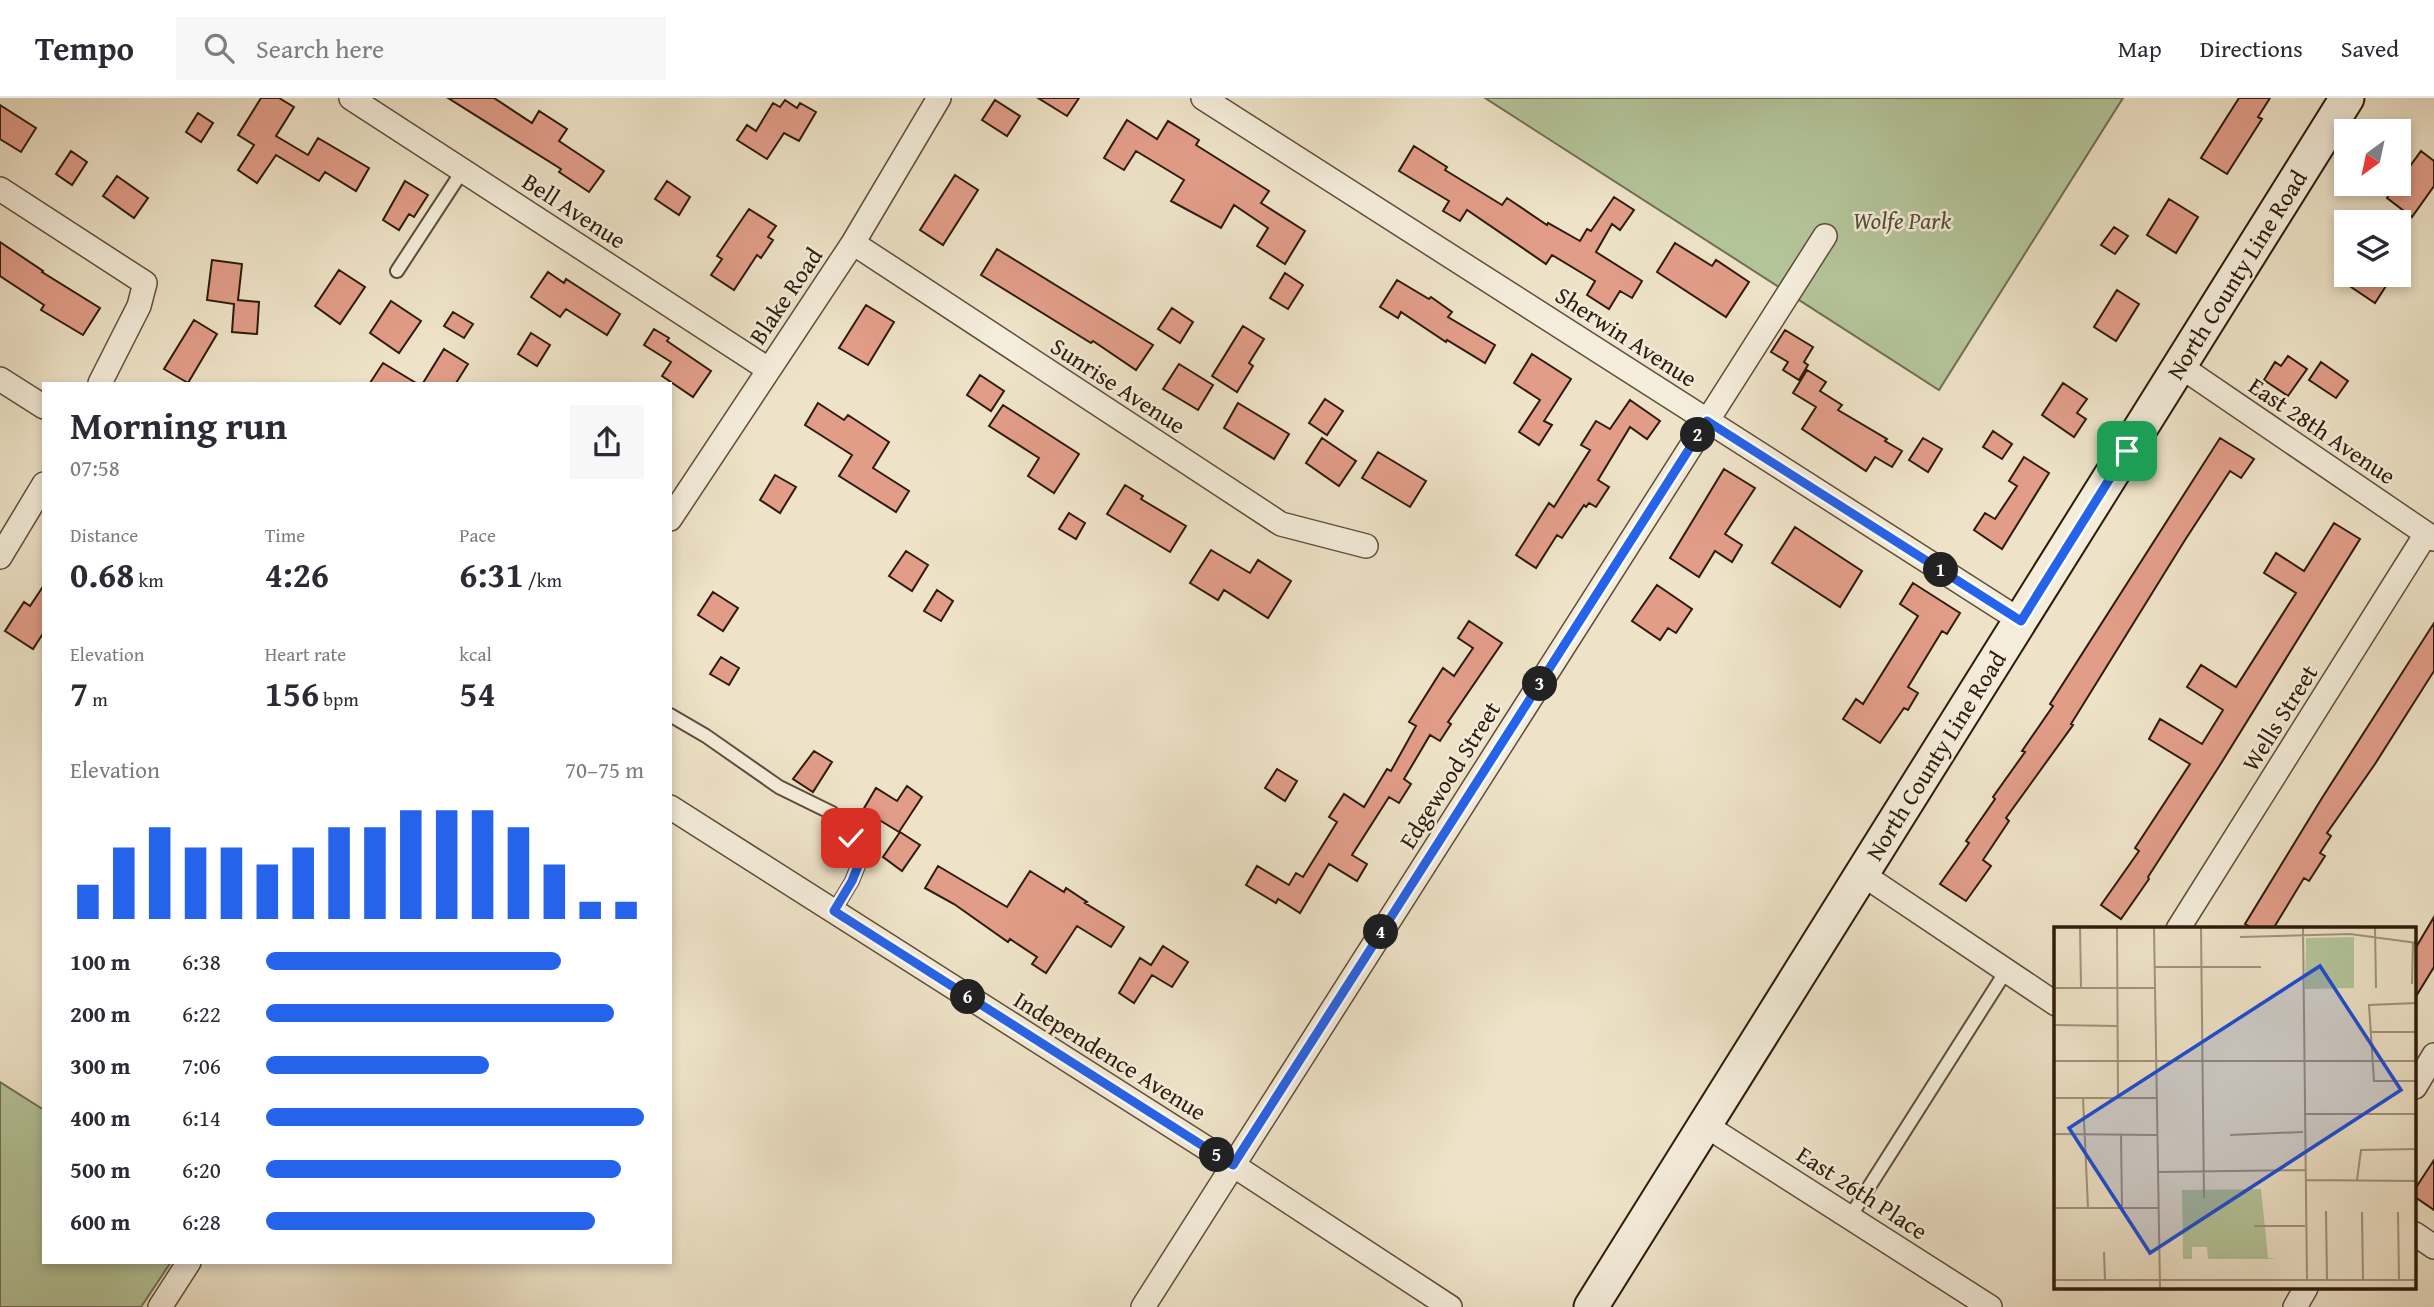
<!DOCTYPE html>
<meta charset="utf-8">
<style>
body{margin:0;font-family:"Gentium Book Plus",serif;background:#f7f7f7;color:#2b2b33;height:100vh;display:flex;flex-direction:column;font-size:26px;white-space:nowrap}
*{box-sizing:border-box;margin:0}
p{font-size:23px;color:#7c7c81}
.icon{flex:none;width:38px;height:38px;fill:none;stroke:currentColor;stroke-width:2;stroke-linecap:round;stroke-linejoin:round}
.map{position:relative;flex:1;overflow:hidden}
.drawer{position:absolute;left:42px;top:284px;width:630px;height:882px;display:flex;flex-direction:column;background:#fff;border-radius:0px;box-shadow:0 4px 10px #0003}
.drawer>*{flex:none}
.needle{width:46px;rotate:213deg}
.fabs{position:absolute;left:2334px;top:21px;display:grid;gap:14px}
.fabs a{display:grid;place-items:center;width:77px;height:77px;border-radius:0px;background:#fff;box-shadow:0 4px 10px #0003;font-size:35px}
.pin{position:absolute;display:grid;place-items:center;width:60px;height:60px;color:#fff;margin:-30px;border-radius:14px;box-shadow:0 4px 10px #0006}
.km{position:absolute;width:35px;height:35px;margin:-18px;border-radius:50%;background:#222;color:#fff;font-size:19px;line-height:35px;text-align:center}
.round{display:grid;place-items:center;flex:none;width:74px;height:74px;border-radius:0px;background:#f7f7f7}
.summary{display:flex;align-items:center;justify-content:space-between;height:119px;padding:0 28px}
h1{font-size:38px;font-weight:600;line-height:52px}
.metrics{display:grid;grid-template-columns:repeat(3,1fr);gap:10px;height:119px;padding:7px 28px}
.metrics div{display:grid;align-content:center}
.metrics b{font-size:35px;font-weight:600}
.metrics small{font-size:19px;font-weight:400}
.metrics p{font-size:19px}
.chart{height:196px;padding:14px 28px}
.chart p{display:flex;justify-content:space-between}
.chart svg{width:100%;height:126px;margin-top:7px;stroke:#2563eb;stroke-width:6}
ul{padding:0 28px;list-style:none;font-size:23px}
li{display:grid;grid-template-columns:112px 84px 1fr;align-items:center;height:52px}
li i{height:18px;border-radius:9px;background:#2563eb}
header{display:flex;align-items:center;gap:42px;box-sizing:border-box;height:98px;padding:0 35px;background:#fff;border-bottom:2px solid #e1e1e2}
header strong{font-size:33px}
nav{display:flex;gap:38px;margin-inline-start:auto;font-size:24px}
.search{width:490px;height:63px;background:#f7f7f7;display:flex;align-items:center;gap:18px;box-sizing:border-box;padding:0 24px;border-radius:0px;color:#7c7c81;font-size:26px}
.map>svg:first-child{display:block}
.green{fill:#b4c59a;stroke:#717052;stroke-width:2}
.building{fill:#e29d89;stroke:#2e1b0b;stroke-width:2}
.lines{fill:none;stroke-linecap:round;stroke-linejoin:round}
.lane-casing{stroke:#5e4d3a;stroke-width:16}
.street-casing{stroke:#5e4d3a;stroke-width:26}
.secondary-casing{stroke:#2e1b0b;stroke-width:37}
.lane{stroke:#f4eddb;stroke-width:12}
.street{stroke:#f4eddb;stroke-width:23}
.secondary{stroke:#f4eddb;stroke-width:33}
.route-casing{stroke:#fff;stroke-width:14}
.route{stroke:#2563eb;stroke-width:9}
.labels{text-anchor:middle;stroke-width:5;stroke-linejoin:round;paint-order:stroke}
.street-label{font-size:24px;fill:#2e1b0b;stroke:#f4eddb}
.park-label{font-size:24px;font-style:italic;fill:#564e36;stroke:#f4eddb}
.inset-road{fill:none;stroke:#a1937c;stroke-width:2}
.view{fill:#1d4ed8;fill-opacity:0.15;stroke:#1d4ed8;stroke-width:3.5}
.inset-edge{fill:none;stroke:#2e1b0b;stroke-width:3.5}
</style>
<header>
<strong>Tempo</strong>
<div class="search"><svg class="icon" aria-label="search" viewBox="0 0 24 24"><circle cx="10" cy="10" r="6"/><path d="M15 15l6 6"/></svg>Search here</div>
<nav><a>Map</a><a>Directions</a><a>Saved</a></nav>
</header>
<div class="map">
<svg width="2434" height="1209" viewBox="0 0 2434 1209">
<rect width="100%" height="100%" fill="#eee3c8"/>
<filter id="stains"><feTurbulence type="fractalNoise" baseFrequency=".00286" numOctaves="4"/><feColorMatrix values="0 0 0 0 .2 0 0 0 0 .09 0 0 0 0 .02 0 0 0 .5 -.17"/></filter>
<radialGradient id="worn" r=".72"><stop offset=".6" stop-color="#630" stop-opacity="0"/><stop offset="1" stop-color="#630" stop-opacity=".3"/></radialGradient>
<!-- green -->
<path class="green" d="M1485,0H2123L1939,292Z
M0,984L44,1012V1164H171L141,1209H0Z"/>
<!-- building -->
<path class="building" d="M261,0H279L294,9L276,38L308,57L318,40L369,70L356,93L325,74L319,83L276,57L257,85L238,72L254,47L238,37Z
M448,0H494L532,25L539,13L567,31L559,43L604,73L589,94L559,74L561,71Z
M1038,0H1079L1067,18Z
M2239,0H2270L2258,19L2262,21L2227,76L2201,60Z
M785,2L797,10L800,5L816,14L799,43L784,35L767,61L737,42L747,27L756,33L773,5L780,9Z
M995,2L1020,18L1007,38L982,22Z
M0,7L36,30L21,54L0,41Z
M198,15L213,25L201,44L186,34Z
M1127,22L1157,41L1168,23L1199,42L1196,47L1269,93L1261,105L1305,133L1285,166L1257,148L1268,130L1234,107L1221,130L1171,103L1184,82L1136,53L1124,72L1104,60Z
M1414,48L1447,69L1445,72L1502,107L1507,100L1547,127L1548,125L1580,143L1587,131L1591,133L1614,99L1634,112L1620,132L1612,126L1596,154L1642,183L1632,200L1620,193L1609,211L1587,197L1595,183L1552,157L1546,166L1467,112L1460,123L1443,113L1449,103L1399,73Z
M71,53L87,64L72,87L56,76Z
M2421,53L2434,63V88L2412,119L2387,100Z
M955,77L978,92L943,147L920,132Z
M117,78L148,100L134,120L103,98Z
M405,83L428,97L414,119L409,116L399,132L383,122Z
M667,83L690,99L679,117L655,101Z
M2169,101L2198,119L2176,155L2147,137Z
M749,111L776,128L768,139L773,142L761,160L757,157L734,192L711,177L722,161L717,158Z
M2114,129L2128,138L2115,156L2101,147Z
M0,144L43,173L42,174L100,210L83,237L41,212L44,207L0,178Z
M1675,145L1712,168L1716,162L1749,184L1726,219L1657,174Z
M997,151L1153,247L1136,272L1093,243L1091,245L981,177Z
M212,162L242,166L238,202L259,204L257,236L232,234L234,206L207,202Z
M339,172L365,189L340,226L315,208Z
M548,174L564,185L566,181L620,216L607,237L566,211L560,219L531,199Z
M1285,175L1303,187L1288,211L1270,200Z
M2358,177H2393L2375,205L2351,189Z
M1397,182L1429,201L1431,199L1452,214L1448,219L1495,247L1485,265L1447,242L1446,244L1401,214L1398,220L1380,209Z
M2117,192L2139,206L2116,243L2094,229Z
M391,203L421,223L399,255L370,235Z
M866,207L894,224L868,267L839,250Z
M1172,210L1193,224L1180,245L1158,231Z
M453,214L473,226L464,240L444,228Z
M194,222L217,236L188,285L164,271Z
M1243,228L1264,241L1249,265L1253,268L1237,294L1212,278Z
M654,231L669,240L667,243L711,273L693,299L662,278L671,264L644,247Z
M1785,232L1813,249L1804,264L1808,267L1799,282L1783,272L1788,264L1771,254Z
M531,235L550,247L537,268L518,256Z
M444,251L468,266L456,285H423Z
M1532,256L1571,281L1544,323L1552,327L1539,347L1519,334L1540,302L1514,285Z
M2288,258L2307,271L2288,298L2264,282L2275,264L2281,268Z
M2321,264L2348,283L2336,300L2309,282Z
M383,265L416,285H370Z
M1179,266L1213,287L1198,312L1163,291Z
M1807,272L1826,284L1820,293L1842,307L1838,312L1887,341L1885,343L1902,353L1892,369L1875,359L1866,373L1802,331L1816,309L1793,295Z
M980,277L1004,293L991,313L967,297Z
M2063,285L2087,301L2077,315L2086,321L2074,339L2042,317Z
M1325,301L1343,313L1327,337L1309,325Z
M1630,302L1660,323L1647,341L1630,329L1598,382L1609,389L1596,409L1589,405L1586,409L1584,407L1562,440L1557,437L1536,470L1516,457L1549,405L1554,409L1590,352L1581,347L1596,323L1610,331Z
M818,305L844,322L848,317L889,344L873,370L909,393L896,414L839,378L852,357L805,327Z
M1238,305L1289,336L1274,361L1224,330Z
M1003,307L1079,356L1054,395L1028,378L1039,360L989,328Z
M1993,333L2012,346L2002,361L1983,349Z
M1322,340L1356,363L1339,388L1306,365Z
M1923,340L1942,351L1928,374L1909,362Z
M2220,340L2254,361L2241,380L2230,373L2185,442L2071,626L2073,627L2006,720L2009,723L1983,762L1991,768L1966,803L1940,786L1969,745L1966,743L1995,701L1993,699L2025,654L2022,653L2053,608L2050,606Z
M1378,354L1426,383L1410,409L1362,380Z
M2024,359L2049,375L2002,451L1974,432L1985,415L1995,421L2017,388L2009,383Z
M1724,371L1755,390L1725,436L1742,447L1732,464L1715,453L1699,479L1670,460Z
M775,377L796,389L780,415L760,402Z
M1125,387L1143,398L1141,401L1186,428L1170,454L1107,416Z
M1069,415L1085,425L1076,441L1059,431Z
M2334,425L2360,441L2220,667L2148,779L2149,781L2121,821L2101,807L2139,753L2135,750L2190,666L2149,641L2160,621L2202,646L2223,612L2187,589L2201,567L2236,589L2296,495L2264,475L2276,455L2304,473Z
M1795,429L1862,473L1840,509L1772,465Z
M1211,452L1250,475L1258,462L1291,483L1268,520L1224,492L1218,502L1190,485Z
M906,453L928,467L912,493L889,478Z
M1913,485L1960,515L1947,536L1942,533L1908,589L1918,595L1908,612L1904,610L1880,645L1843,621L1856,601L1863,606L1918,518L1900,506Z
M44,487V534L33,551L5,533L24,504L30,508Z
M1657,487L1692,511L1676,535L1668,530L1660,542L1632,523Z
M937,492L953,503L941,523L924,513Z
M713,494L738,510L723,533L698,517Z
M1469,523L1502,545L1448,624L1451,626L1440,643L1430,637L1404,681L1411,686L1399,705L1389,699L1352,757L1367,766L1357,783L1329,766L1300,815L1278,801L1276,805L1246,787L1257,768L1289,787L1296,775L1303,779L1337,724L1329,719L1344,696L1364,709L1387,671L1391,673L1416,628L1409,624L1443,570L1454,578L1473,550L1458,540Z
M2434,525V573L2375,666L2327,735L2331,738L2320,755L2325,758L2309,783L2304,780L2273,831H2254L2245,826L2322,700Z
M721,559L739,570L729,587L710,576Z
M814,653L832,664L813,694L793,681Z
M1277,671L1297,683L1285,703L1265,690Z
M907,688L922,699L899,734L863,712L876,690L897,703Z
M900,734L920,747L902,773L883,759Z
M938,768L1007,809L1030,773L1064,794L1066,790L1087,804L1085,805L1124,829L1111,849L1077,828L1046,875L1032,866L1037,859L1010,841L1008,844L954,806L925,790Z
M2434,819V869L2415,900V851Z
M1163,848L1188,864L1172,889L1152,877L1134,905L1119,895L1140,860L1151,867Z
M2434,1062V1112L2415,1099V1091Z"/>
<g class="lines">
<defs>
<path id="lane" d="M397,173L463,72
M670,617L706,638L779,689L832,715L851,740L860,763L852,783L834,813
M1850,1119L2006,873"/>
<path id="street" d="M351,0L768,271
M1203,0L2021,523
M0,91L145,185L139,208L100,285
M853,145L1281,426L1366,448
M2180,268L2434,441
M0,281L44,309
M670,421L853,145L939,0
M0,459L44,386
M670,709L1233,1067L1450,1209
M1862,776L2056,906
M2178,831L2426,436
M2415,989L2434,957
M1705,1027L1990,1209
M2415,1136L2434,1149
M160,1209L189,1164
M1143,1209L1825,138
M2295,1209L2306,1190"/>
<path id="secondary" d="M1591,1209L2347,0"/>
</defs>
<!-- lane casing -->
<use href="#lane" class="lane-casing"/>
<!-- street casing -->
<use href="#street" class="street-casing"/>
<!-- secondary casing -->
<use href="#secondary" class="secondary-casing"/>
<!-- lane -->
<use href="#lane" class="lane"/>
<!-- street -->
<use href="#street" class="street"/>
<!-- secondary -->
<use href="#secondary" class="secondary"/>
</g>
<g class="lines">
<defs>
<path id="route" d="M851,740L860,763L852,783L834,813L1233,1067L1707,323L2021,523L2127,353"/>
</defs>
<!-- route casing -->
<use href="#route" class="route-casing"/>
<!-- route -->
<use href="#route" class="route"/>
</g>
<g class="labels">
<!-- street labels -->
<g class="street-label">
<text transform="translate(574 113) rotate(33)" y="8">Bell Avenue</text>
<text transform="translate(2237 177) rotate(-58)" y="8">North County Line Road</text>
<text transform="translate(786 198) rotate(-56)" y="8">Blake Road</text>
<text transform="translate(1626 239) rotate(33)" y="8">Sherwin Avenue</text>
<text transform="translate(1118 288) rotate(33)" y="8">Sunrise Avenue</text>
<text transform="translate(2322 333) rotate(34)" y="8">East 28th Avenue</text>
<text transform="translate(2280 620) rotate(-58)" y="8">Wells Street</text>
<text transform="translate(1936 658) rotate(-58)" y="8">North County Line Road</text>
<text transform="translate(1450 677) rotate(-58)" y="8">Edgewood Street</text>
<text transform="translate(1110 958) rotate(32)" y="8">Independence Avenue</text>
<text transform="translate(1862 1095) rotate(33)" y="8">East 26th Place</text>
</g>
<!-- park labels -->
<g class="park-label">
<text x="1902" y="131">Wolfe Park</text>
</g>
</g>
<!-- overview -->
<g transform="translate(2054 829)">
<rect width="362" height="362" fill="#eee3c8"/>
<path d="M300,10V61L251,62L252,11ZM207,262L214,331L223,332H154L153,320H138V332H129L128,263Z" fill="#b4c59a"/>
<path class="inset-road" d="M26,0L27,61M63,0L64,172M100,0L106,362M147,0L150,271M249,0L253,354M321,0L322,61M186,10L296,7L363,16M100,40H207M358,57L359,15M0,61H101M363,76L315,78L320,154H363M0,98L63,99M316,105H363M0,134H363M0,171H102M29,171L34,281M250,187H363M0,207L103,208M67,207L68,281M176,208L249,205M104,245L251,243M251,253L363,254M303,253L307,223L363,222M0,281H104M272,284L273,354M308,285L309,353M344,285L345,353M200,299H251M50,325L51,354M0,353H363"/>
<path class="view" d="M266,39L347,163L96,326L15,201Z"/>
<rect width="362" height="362" class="inset-edge"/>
</g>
<rect width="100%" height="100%" filter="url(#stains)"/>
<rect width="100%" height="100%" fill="url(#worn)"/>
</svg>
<div class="fabs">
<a><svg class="needle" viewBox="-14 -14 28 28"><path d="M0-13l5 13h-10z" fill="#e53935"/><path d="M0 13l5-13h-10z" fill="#7c7c81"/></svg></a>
<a><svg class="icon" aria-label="layers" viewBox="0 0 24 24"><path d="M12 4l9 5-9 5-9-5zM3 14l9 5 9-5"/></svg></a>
</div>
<div class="pin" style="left:2127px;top:353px;background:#1e9e55"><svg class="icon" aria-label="arrive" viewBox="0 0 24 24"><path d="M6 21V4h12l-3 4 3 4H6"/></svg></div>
<div class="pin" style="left:851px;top:740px;background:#d93025"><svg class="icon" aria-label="check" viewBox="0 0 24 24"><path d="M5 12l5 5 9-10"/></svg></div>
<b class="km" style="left:1941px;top:472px">1</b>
<b class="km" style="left:1698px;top:337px">2</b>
<b class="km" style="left:1540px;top:586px">3</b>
<b class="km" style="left:1381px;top:834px">4</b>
<b class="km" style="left:1217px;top:1057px">5</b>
<b class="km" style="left:968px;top:899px">6</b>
<section class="drawer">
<div class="summary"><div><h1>Morning run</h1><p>07:58</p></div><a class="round"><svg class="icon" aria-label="share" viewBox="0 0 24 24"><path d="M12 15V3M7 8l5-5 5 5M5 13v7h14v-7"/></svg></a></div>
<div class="metrics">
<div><p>Distance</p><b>0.68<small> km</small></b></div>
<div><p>Time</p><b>4:26</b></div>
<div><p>Pace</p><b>6:31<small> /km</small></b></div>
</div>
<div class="metrics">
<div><p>Elevation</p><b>7<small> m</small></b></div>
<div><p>Heart rate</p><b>156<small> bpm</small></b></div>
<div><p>kcal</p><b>54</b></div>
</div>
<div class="chart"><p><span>Elevation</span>70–75 m</p>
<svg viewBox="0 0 160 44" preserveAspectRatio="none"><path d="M5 44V32M15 44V19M25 44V12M35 44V19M45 44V19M55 44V25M65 44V19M75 44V12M85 44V12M95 44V6M105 44V6M115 44V6M125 44V12M135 44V25M145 44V38M155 44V38"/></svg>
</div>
<ul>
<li><b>100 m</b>6:38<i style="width:78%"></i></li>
<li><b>200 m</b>6:22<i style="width:92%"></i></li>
<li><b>300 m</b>7:06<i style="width:59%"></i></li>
<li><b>400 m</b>6:14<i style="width:100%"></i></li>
<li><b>500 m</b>6:20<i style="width:94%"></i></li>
<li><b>600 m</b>6:28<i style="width:87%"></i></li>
</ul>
</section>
</div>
